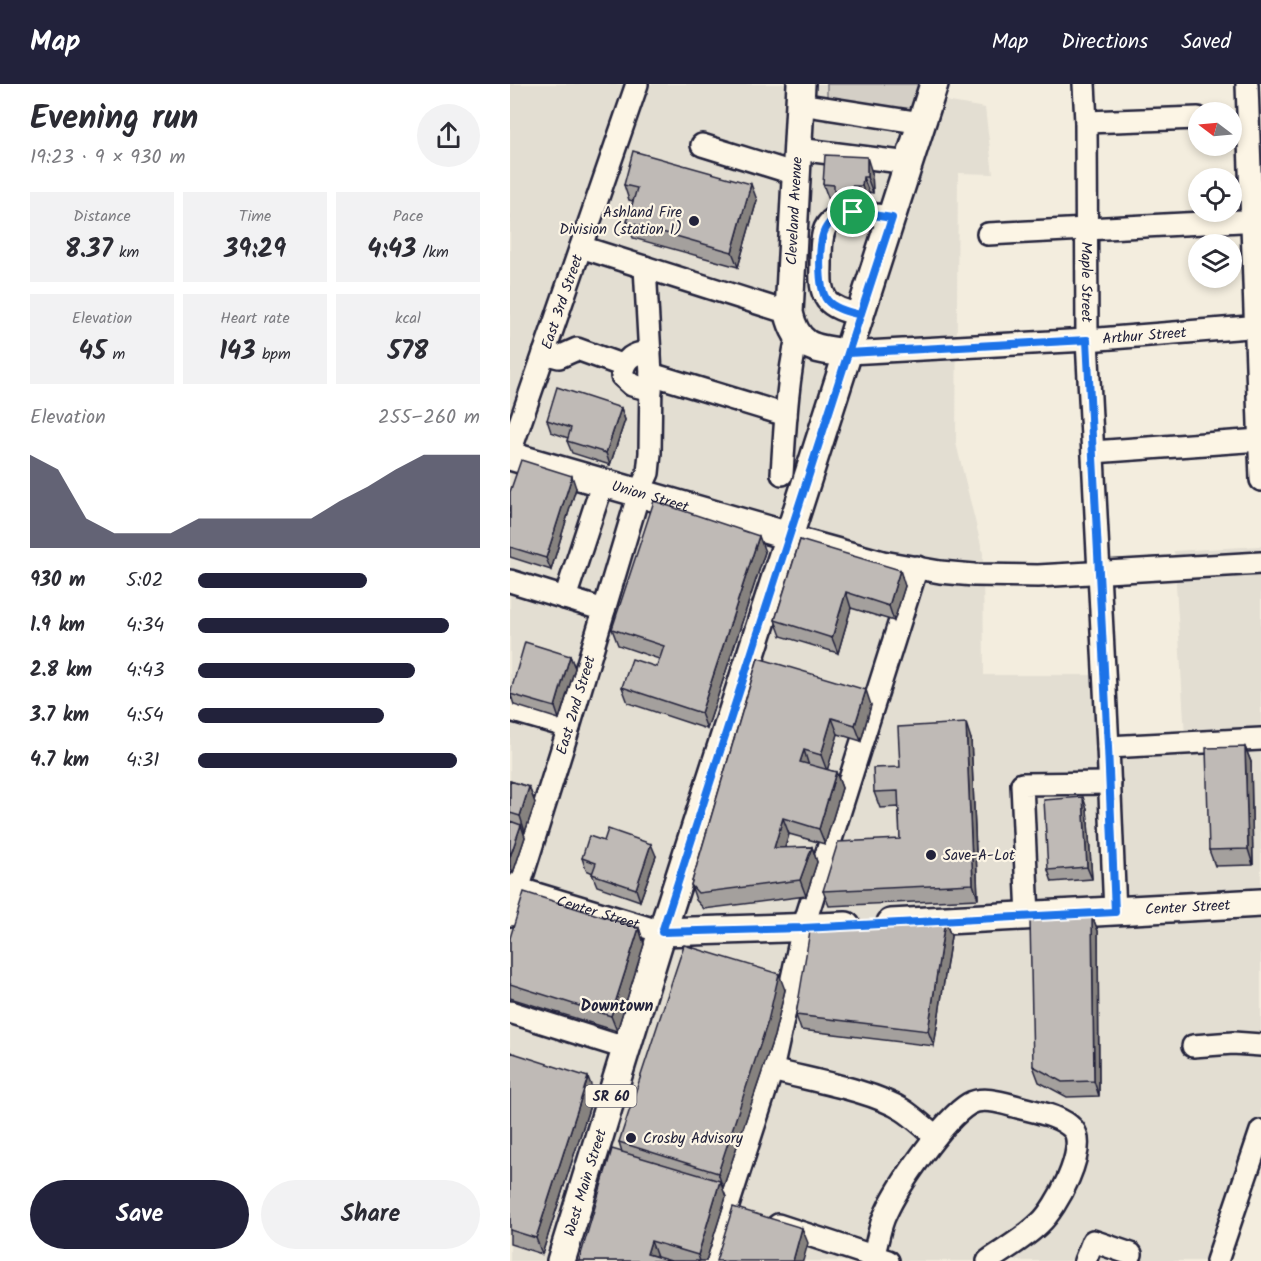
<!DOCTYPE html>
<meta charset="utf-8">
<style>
body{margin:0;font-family:Kalam,sans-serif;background:#f2f2f3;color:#2b2b33;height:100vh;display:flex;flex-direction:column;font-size:22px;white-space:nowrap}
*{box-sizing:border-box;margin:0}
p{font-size:20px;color:#7c7c81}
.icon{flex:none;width:33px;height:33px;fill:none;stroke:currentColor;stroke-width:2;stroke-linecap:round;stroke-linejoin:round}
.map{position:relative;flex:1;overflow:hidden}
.side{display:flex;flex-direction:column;background:#fff;width:510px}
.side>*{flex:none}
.needle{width:39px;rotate:286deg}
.tools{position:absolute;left:678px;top:18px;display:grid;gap:12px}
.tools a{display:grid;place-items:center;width:54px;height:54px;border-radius:50%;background:#fff;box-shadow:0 3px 9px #0003;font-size:30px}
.pin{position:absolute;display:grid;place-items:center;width:51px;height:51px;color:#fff;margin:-26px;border:3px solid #fff;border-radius:50%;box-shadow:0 2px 6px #0007}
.round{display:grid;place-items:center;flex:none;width:63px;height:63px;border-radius:32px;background:#f2f2f3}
.summary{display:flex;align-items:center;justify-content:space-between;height:102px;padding:0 30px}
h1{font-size:33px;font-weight:800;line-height:45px}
.metrics{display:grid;grid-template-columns:repeat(3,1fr);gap:9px;height:102px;padding:6px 30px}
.metrics div{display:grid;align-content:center;border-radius:0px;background:#f2f2f3;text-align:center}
.metrics b{font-size:26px;font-weight:800}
.metrics small{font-size:16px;font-weight:400}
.metrics p{font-size:16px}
.chart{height:168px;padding:12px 30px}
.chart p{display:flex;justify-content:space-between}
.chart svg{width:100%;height:108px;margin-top:6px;fill:#22223b;opacity:.7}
.cta{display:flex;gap:12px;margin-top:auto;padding:12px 30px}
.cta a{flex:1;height:69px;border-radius:36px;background:#22223b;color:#fff;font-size:24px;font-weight:800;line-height:69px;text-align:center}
.cta a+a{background:#f2f2f3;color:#2b2b33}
ul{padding:0 30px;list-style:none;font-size:20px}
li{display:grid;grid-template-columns:96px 72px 1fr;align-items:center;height:45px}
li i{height:15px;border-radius:8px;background:#22223b}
header{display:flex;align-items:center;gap:36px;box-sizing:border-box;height:84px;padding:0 30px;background:#22223b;color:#fff}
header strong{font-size:28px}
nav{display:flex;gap:33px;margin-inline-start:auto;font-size:21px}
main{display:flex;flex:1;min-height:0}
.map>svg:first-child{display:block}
.built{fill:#e3ded2}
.green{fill:#d4cfc6;stroke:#7b7880;stroke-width:1.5}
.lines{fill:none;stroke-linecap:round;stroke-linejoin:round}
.minor-casing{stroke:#22223b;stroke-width:26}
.major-casing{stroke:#22223b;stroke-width:32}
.minor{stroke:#fcf5e5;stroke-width:21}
.major{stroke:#fcf5e5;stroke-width:27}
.wall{fill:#a4a09d;stroke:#22223b;stroke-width:1.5}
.shaded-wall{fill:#86827f;stroke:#22223b;stroke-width:1.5}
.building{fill:#bfbab6;stroke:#22223b;stroke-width:1.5}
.route-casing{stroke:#fff;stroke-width:12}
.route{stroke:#1a73e8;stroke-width:8}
.poi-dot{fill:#22223b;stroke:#fcf5e5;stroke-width:2}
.labels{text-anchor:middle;stroke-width:4.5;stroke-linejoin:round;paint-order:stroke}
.shield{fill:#fcf5e5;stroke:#63616e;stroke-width:1.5}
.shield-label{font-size:14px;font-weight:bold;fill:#22223b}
.street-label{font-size:15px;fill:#22223b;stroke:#fcf5e5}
.poi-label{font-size:15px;fill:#22223b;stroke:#fcf5e5;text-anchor:start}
.neighbourhood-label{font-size:16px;font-weight:bold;fill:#22223b;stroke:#fcf5e5}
</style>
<header>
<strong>Map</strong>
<nav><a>Map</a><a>Directions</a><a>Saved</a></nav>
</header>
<main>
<section class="side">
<div class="summary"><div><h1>Evening run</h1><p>19:23 · 9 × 930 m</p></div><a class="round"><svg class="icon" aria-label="share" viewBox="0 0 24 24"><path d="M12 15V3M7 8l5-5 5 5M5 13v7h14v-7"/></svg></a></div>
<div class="metrics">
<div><p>Distance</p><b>8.37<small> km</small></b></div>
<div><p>Time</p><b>39:29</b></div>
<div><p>Pace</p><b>4:43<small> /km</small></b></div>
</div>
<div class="metrics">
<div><p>Elevation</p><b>45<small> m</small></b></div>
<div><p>Heart rate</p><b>143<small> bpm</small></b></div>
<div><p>kcal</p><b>578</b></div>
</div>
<div class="chart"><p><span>Elevation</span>255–260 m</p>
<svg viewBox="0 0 160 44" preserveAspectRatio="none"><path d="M0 44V6L10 12L20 32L30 38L40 38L50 38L60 32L70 32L80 32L90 32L100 32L110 25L120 19L130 12L140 6L150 6L160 6V44z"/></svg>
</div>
<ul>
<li><b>930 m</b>5:02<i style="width:60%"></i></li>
<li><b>1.9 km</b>4:34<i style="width:89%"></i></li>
<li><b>2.8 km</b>4:43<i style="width:77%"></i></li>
<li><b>3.7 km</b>4:54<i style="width:66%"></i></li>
<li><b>4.7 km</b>4:31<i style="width:92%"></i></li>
</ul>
<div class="cta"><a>Save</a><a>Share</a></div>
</section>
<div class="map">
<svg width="751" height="1177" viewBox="0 0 751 1177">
<rect width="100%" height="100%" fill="#f3edde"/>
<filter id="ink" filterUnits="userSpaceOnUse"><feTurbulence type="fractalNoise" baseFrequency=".0167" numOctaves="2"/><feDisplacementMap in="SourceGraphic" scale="12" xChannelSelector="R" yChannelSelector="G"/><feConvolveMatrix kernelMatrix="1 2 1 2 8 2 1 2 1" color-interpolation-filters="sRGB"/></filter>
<g filter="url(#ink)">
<!-- built -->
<path class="built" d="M0,0H440L435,17L475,24L483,90L448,89L446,359L473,469L474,591H604L605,655L675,653L664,467L751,462V1084L742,1082L710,1177H0Z"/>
<!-- green -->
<path class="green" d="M317,0H409L400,28L317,17Z"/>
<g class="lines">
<defs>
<g id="minor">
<path id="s1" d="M574,0L576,38L577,256L598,663L605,828"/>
<path d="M737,0L751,396"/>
<path d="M290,20L412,39"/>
<path d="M576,38L688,34"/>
<path d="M192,61L286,90"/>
<path d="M288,65L399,79"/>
<path d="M478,150L751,136"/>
<path d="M71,163L279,229"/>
<path d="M350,231C339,228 324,225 317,216C309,205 311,191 311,179C311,172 311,163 312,156C316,119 357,129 382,134"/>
<path d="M140,267C123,270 114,273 112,292L122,301L141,306"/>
<path d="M34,269L49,273L67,265L114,282"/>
<path id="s2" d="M338,269L577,256L751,242"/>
<path d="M141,290L276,331"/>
<path id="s3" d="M0,368L127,0"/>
<path d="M583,368L750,356"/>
<path d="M272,390C275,344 277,298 287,253"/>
<path d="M279,452L373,478L430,488L464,491L528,492L751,479"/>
<path d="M0,497L94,526"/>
<path d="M55,514L93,398"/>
<path d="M0,626L59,643"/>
<path d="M598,663L751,655"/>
<path id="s4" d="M0,802L152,848"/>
<path id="s5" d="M0,831L59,643L129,409L138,389L140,369L141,290L135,183"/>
<path d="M518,832L512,700L600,699"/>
<path d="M0,928L115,964"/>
<path d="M683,962L723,959L751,961"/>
<path d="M262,986C299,996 361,1006 393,1026C404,1033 415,1044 426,1052"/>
<path d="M268,1141L378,1177"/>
<path d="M200,1177L262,986L293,844L407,483"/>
<path d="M361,1177C368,1162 368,1144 376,1129C388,1102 434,1035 459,1020C473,1012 493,1019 508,1023C525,1028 550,1031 563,1045C579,1064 546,1125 530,1139C515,1154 495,1165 478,1177"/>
<path d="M575,1177L583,1157L621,1170"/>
<path d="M707,1177L751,1047"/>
</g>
<g id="major">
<path d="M291,0L279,229C287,265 305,265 338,269"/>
<path id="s6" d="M0,372L279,452"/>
<path id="s7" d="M381,839L751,819"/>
<path d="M152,848L336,842"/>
<path id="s8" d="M51,1177L152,848L424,0"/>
</g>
</defs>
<!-- minor casing -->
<use href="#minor" class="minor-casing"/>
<!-- major casing -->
<use href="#major" class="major-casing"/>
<!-- minor -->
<use href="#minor" class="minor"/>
<!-- major -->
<use href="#major" class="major"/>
</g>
<!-- wall -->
<path class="wall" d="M362,89L363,109L359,108L358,118L347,117V123L339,125L338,123L330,122L327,116H319L313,100Z
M114,101L247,116L228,183L123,154L117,138L123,117L119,116Z
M111,324L115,336L100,381L62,369L57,357L58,354L41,348L37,336Z
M66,404L41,486L0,473V408Z
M290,456L395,502L384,537L341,524L328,569L271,552L265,536Z
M255,468L197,645L118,619L112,603L147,583L149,575L108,561L102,545Z
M60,572L65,584L49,635L4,621L0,608Z
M248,574L361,621L351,657L328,650L317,686L326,688L332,704L315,760L279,750L275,764L302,763L307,778L296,812L194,825L186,816L181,801Z
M461,655L468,815L319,822L313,807L390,755L389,723L370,724L364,708L390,683Z
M735,663L741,678L743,781L705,782L699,766Z
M0,697L19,703L25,719L15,748L13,747L15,753L3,789L0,788Z
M577,725L582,795L542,798L538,786Z
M94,757L146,772L130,817L87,802L82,790L83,789L76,786L72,774Z
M582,832L588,847L589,1012L557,1013L529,998L523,982Z
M435,837L441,852L424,962L291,946L286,931Z
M129,844L134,860L107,947L0,914V854Z
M275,906L264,952L213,1104H212L216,1113L196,1177H69L112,1068L109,1058Z
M0,968L84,1009L32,1170L0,1160Z"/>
<!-- shaded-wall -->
<path class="shaded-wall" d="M357,73L362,89L363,109L357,93Z
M353,93L359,108L358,118L352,102Z
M241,100L247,116L228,183L222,168Z
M342,102L347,117V123L341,107Z
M111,324L115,336L100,381L96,369Z
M62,392L66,404L41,486L36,474Z
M249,452L255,468L197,645L191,629Z
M390,486L395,502L384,537L379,522Z
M336,508L341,524L328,569L322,554Z
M60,572L65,584L49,635L45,623Z
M356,606L361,621L351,657L345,641Z
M322,634L328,650L317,687L311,671Z
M456,639L461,655L468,815L463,800Z
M735,663L741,678L743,781L738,765Z
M294,666L299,682L290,678Z
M326,688L332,704L315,760L309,745Z
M19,703L25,719L15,748L10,732Z
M573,713L577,725L582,795L577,783Z
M273,734L279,750L270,780L264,764Z
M11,741L15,753L3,789L0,781V773Z
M141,760L146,772L130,817L126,805Z
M302,763L307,778L296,812L290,796Z
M582,832L588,847L589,1012L584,997Z
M435,837L441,852L424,962L418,947Z
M129,844L134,860L107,947L101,932Z
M269,890L275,906L264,952L213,1104L208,1089Z
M78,993L84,1009L32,1170L26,1154Z
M210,1097L216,1113L196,1177H190L188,1171Z
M292,1144L298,1159L293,1177H283Z
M141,1157L147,1173L137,1170Z"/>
<!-- building -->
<path class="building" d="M123,67L241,100L222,168L117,138L127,104L114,101Z
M315,71L357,73V93H353L352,102H342L341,107L333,110V107H324V101L313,100Z
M47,303L111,324L96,369L57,357L61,344L37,336Z
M11,376L62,392L36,474L0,463V408Z
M144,417L249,452L191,629L112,603L122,575L147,583L154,562L102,545Z
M290,456L390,486L379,522L336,508L322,554L265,536Z
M15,558L60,572L45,623L0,610Z
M248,574L356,606L345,641L322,634L311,671L294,666L290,678L326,688L309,745L273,734L264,764L302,763L290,796L188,809L181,801Z
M456,639L463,800L313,807L328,758L390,755L388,707L364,708L363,684L390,683L388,643Z
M735,663L738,765L699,766L696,664Z
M0,697L19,703L10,732L0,729Z
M573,713L577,783L538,786L534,716Z
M0,737L11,741L0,773Z
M98,745L141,760L126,805L82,790L86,779L72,774L79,752L94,757Z
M14,808L129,844L101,932L0,900V854Z
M582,832L584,997L552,998L523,982L520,836Z
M435,837L418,947L286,931L301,841Z
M174,861L269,890L258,937L208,1089L109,1058Z
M0,968L78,993L26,1154L0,1146Z
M102,1065L210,1097L188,1171L141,1157L137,1170L161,1177H69Z
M223,1123L292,1144L283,1177H206Z"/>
</g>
<g class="lines" filter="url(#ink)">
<defs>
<path id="route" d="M343,128L382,134L338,269L152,848L293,844L605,828L598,663L577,256L338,269L350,231C340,228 324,225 317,216C308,205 308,156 316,144C322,133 332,131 343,128"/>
</defs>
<!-- route casing -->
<use href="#route" class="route-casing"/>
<!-- route -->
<use href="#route" class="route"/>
</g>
<!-- markers -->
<g class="poi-dot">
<circle cx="184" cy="137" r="6"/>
<circle cx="421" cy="771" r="6"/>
<circle cx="121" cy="1054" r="6"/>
</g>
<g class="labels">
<!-- shield labels -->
<rect class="shield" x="75.5" y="1001" width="51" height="22" rx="4.5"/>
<g class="shield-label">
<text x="101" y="1017">SR 60</text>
</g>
<!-- street labels -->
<g class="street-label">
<text transform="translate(284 127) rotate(-87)" y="5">Cleveland Avenue</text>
<text dy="5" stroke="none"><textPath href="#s1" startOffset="198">Maple Street</textPath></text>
<text dy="5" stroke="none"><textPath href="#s3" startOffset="159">East 3rd Street</textPath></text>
<text dy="5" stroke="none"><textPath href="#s2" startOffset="297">Arthur Street</textPath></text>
<text dy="5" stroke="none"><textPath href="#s6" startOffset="146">Union Street</textPath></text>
<text dy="5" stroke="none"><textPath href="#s5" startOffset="220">East 2nd Street</textPath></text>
<text dy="5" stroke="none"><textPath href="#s7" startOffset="297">Center Street</textPath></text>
<text dy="5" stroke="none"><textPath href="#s4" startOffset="92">Center Street</textPath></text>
<text dy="5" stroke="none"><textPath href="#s8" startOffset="82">West Main Street</textPath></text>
</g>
<!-- poi labels -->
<g class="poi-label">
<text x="172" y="133" text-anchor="end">Ashland Fire<tspan x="172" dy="17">Division (station 1)</tspan></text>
<text x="433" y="776">Save-A-Lot</text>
<text x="133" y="1059">Crosby Advisory</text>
</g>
<!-- neighbourhood labels -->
<g class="neighbourhood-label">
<text x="107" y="927">Downtown</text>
</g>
</g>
</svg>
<div class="tools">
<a><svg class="needle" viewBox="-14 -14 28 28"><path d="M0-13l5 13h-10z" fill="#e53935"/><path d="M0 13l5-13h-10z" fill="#7c7c81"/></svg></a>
<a><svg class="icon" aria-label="locate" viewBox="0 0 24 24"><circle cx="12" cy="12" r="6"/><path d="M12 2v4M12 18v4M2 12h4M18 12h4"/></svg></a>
<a><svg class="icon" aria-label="layers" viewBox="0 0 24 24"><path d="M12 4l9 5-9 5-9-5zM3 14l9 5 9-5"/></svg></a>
</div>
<div class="pin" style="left:343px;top:128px;background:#1e9e55"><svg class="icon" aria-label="arrive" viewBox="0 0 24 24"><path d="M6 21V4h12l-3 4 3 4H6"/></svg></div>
</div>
</main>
